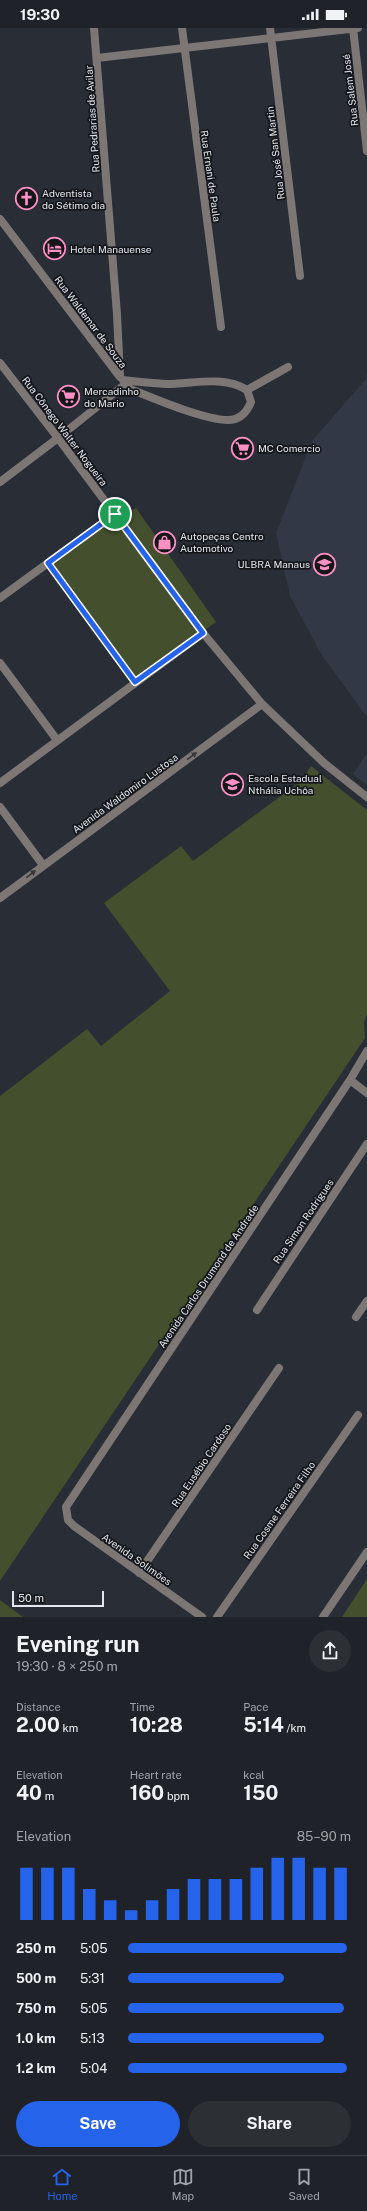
<!DOCTYPE html>
<meta charset="utf-8">
<style>
body{margin:0;font-family:"Public Sans",sans-serif;background:#2c2f34;color:#f1f3f6;height:100vh;display:flex;flex-direction:column;font-size:15px;white-space:nowrap}
*{box-sizing:border-box;margin:0}
p{font-size:13px;color:#a1a4a8}
.icon{flex:none;width:22px;height:22px;fill:none;stroke:currentColor;stroke-width:2;stroke-linecap:round;stroke-linejoin:round}
.map{position:relative;height:1589px;overflow:hidden}
.details{display:flex;flex-direction:column;background:#1f2228;flex:1}
.details>*{flex:none}
.scale{position:absolute;left:12px;bottom:10px;width:92px;box-sizing:border-box;padding-left:4px;border:2px solid #e3e6ec;border-top:0;font-size:11px;line-height:14px;white-space:nowrap;color:#e3e6ec;-webkit-text-stroke:3px #14161a;paint-order:stroke}
.pin{position:absolute;display:grid;place-items:center;width:34px;height:34px;color:#fff;margin:-17px;border:2px solid #fff;border-radius:50%;box-shadow:0 1px 4px #0007}
.round{display:grid;place-items:center;flex:none;width:42px;height:42px;border-radius:21px;background:#2c2f34}
.headline{display:flex;align-items:center;justify-content:space-between;height:68px;padding:0 16px}
h1{font-size:22px;font-weight:700;line-height:30px}
.figures{display:grid;grid-template-columns:repeat(3,1fr);gap:6px;height:68px;padding:4px 16px}
.figures div{display:grid;align-content:center}
.figures b{font-size:20px;font-weight:700}
.figures small{font-size:11px;font-weight:400}
.figures p{font-size:11px}
.chart{height:112px;padding:8px 16px}
.chart p{display:flex;justify-content:space-between}
.chart svg{width:100%;height:72px;margin-top:4px;stroke:#2563eb;stroke-width:6}
.cta{display:flex;gap:8px;margin-top:auto;padding:8px 16px}
.cta a{flex:1;height:46px;border-radius:24px;background:#2563eb;color:#fff;font-size:16px;font-weight:700;line-height:46px;text-align:center}
.cta a+a{background:#2c2f34;color:#f1f3f6}
ul{padding:0 16px;list-style:none;font-size:13px}
li{display:grid;grid-template-columns:64px 48px 1fr;align-items:center;height:30px}
li i{height:10px;border-radius:5px;background:#2563eb}
.status{display:flex;justify-content:space-between;align-items:center;height:28px;padding:0 20px;background:#1f2228;direction:ltr}
.status svg{height:11px;fill:currentColor}
.dock{display:flex;justify-content:space-around;align-items:center;height:56px;border-top:1px solid #3c3f45;background:#1f2228;font-size:11px;color:#a1a4a8}
.dock a{display:grid;justify-items:center;gap:2px}
.dock .selected{color:#2563eb}
.map>svg:first-child{display:block}
.built{fill:#323845}
.green{fill:#434f2d}
.lines{fill:none;stroke-linecap:round;stroke-linejoin:round}
.minor{stroke:#7c7675;stroke-width:8}
.tertiary{stroke:#7c7675;stroke-width:8}
.oneway{fill:#38383a}
.route-casing{stroke:#fff;stroke-width:8}
.route{stroke:#2563eb;stroke-width:5}
.labels{text-anchor:middle;stroke-width:3.5;stroke-linejoin:round;paint-order:stroke}
.street-label{font-size:10px;fill:#e3e6ec;stroke:#14161a}
.poi-label{font-size:10px;fill:#e3e6ec;stroke:#14161a;text-anchor:start}
</style>
<div class="status"><b>19:30</b><svg viewBox="0 0 49 12"><path d="M0 12V9h3v3zM5 12V6h3v6zM10 12V3h3v9zM15 12V0h3v12zM26 1h20v11H26zM47 4h2v5h-2z"/></svg></div>
<div class="map">
<svg width="367" height="1589" viewBox="0 0 367 1589">
<rect width="100%" height="100%" fill="#292d36"/>
<!-- built -->
<path class="built" d="M367,345V689L321,626L290,568L276,505L312,413L366,351Z
M367,725V757L353,746Z"/>
<!-- green -->
<path class="green" d="M136,480L216,594L136,651L53,535L121,487Z
M311,738L367,782V986L364,994L365,1010L0,1553V1068L87,1001L101,1018L170,963L104,875L181,818L193,833L301,753Z
M367,1551V1589H342Z
M0,1572L23,1589H0Z"/>
<g class="lines">
<!-- minor -->
<path class="minor" d="M94,0L117,286L120,348
M182,0L221,299
M270,0L300,248
M353,0L367,123
M97,30L358,0
M0,191L120,349
M0,335L58,410L123,358
M123,352C137,354 151,355 166,356C193,356 223,347 247,362L251,374C247,384 240,392 228,392C203,392 148,368 123,358
M247,362L288,339
M48,535L135,654
M0,570L115,486
M0,635L57,712
M0,755L203,605
M0,779L43,837
M350,1052L367,1065
M257,1282L367,1116
M356,1289L367,1273
M139,1545L279,1340
M202,1589L74,1498L68,1492L66,1479L350,1052L367,1023
M217,1589L358,1387
M323,1589L367,1524"/>
<!-- tertiary -->
<path class="tertiary" d="M0,454L58,410L203,605L262,676L324,735L367,769
M0,870L262,676"/>
</g>
<!-- one-way arrows -->
<defs><path id="oneway-solid" d="M-6-.8H1V-3.2L6.5 0L1 3.2V.8H-6Z"/></defs>
<g class="oneway">
<use href="#oneway-solid" transform="translate(192 728) rotate(-36)"/>
<use href="#oneway-solid" transform="translate(31 846) rotate(-38)"/>
</g>
<g class="lines">
<defs>
<path id="route" d="M115,486L203,605L135,654L48,535Z"/>
</defs>
<!-- route casing -->
<use href="#route" class="route-casing"/>
<!-- route -->
<use href="#route" class="route"/>
</g>
<!-- icons -->
<defs>
<symbol id="church-ring" viewBox="-11 -11 22 22"><circle r="9.5" fill="#14161a" stroke="#fc8fc3" stroke-width="1.5"/><path d="M-1.2-6h2.4v3.5h3.3v2.4h-3.3V6h-2.4V-.1h-3.3v-2.4h3.3Z" fill="#fc8fc3"/></symbol>
<symbol id="hotel-ring" viewBox="-11 -11 22 22"><circle r="9.5" fill="#14161a" stroke="#fc8fc3" stroke-width="1.5"/><path d="M-6-4.5h1.5V1H6V5H4.5V3h-9V5H-6ZM-4 0a1.8 1.8 0 1 1 3.6 0ZM.5 0V-2.5h3Q6-2.5 6 0Z" fill="#fc8fc3"/></symbol>
<symbol id="supermarket-ring" viewBox="-11 -11 22 22"><circle r="9.5" fill="#14161a" stroke="#fc8fc3" stroke-width="1.5"/><path d="M-6-5.5h2.5l.6 2H6L4.5 2H-2.5L-4.4-4H-6ZM-1.5 3.2a1.3 1.3 0 1 0 .1 0ZM3 3.2a1.3 1.3 0 1 0 .1 0Z" fill="#fc8fc3"/></symbol>
<symbol id="shop-ring" viewBox="-11 -11 22 22"><circle r="9.5" fill="#14161a" stroke="#fc8fc3" stroke-width="1.5"/><path d="M-5-2.5h2.3a2.7 3.5 0 0 1 5.4 0H5L5.5 6h-11ZM-1.5-2.5h3a1.5 2.3 0 0 0-3 0Z" fill="#fc8fc3"/></symbol>
<symbol id="university-ring" viewBox="-11 -11 22 22"><circle r="9.5" fill="#14161a" stroke="#fc8fc3" stroke-width="1.5"/><path d="M0-5L7-2L0 1L-7-2ZM-4 1L0 2.5L4 1V4Q0 6-4 4Z" fill="#fc8fc3"/></symbol>
<symbol id="school-ring" viewBox="-11 -11 22 22"><circle r="9.5" fill="#14161a" stroke="#fc8fc3" stroke-width="1.5"/><path d="M0-5L7-2L0 1L-7-2ZM-4 1L0 2.5L4 1V4Q0 6-4 4Z" fill="#fc8fc3"/></symbol>
</defs>
<g fill-rule="evenodd">
<use href="#church-ring" x="14" y="158" width="25" height="25"/>
<use href="#hotel-ring" x="42" y="208" width="25" height="25"/>
<use href="#supermarket-ring" x="56" y="356" width="25" height="25"/>
<use href="#supermarket-ring" x="230" y="408" width="25" height="25"/>
<use href="#shop-ring" x="152" y="502" width="25" height="25"/>
<use href="#university-ring" x="312" y="524" width="25" height="25"/>
<use href="#school-ring" x="220" y="744" width="25" height="25"/>
</g>
<g class="labels">
<!-- street labels -->
<g class="street-label">
<text transform="translate(350 62) rotate(-97)" y="4">Rua Salem José</text>
<text transform="translate(92 91) rotate(-94)" y="4">Rua Pedrarias de Avilar</text>
<text transform="translate(275 125) rotate(-97)" y="4">Rua José San Martin</text>
<text transform="translate(211 148) rotate(82)" y="4">Rua Ernani de Paula</text>
<text transform="translate(91 294) rotate(53)" y="4">Rua Waldemar de Souza</text>
<text transform="translate(65 403) rotate(53)" y="4">Rua Cônego Walter Nogueira</text>
<text transform="translate(125 765) rotate(-36)" y="4">Avenida Waldomiro Lustosa</text>
<text transform="translate(303 1193) rotate(-56)" y="4">Rua Simon Rodrigues</text>
<text transform="translate(208 1248) rotate(-56)" y="4">Avenida Carlos Drumond de Andrade</text>
<text transform="translate(201 1437) rotate(-56)" y="4">Rua Eusébio Cardoso</text>
<text transform="translate(279 1482) rotate(-55)" y="4">Rua Cosme Ferreira Filho</text>
<text transform="translate(137 1531) rotate(35)" y="4">Avenida Solimões</text>
</g>
<!-- poi labels -->
<g class="poi-label">
<text x="42" y="169">Adventista<tspan x="42" dy="12">do Sétimo dia</tspan></text>
<text x="70" y="225">Hotel Manauense</text>
<text x="84" y="367">Mercadinho<tspan x="84" dy="12">do Mario</tspan></text>
<text x="258" y="424">MC Comercio</text>
<text x="180" y="512">Autopeças Centro<tspan x="180" dy="12">Automotivo</tspan></text>
<text x="310" y="540" text-anchor="end">ULBRA Manaus</text>
<text x="248" y="754">Escola Estadual<tspan x="248" dy="12">Nthália Uchôa</tspan></text>
</g>
</g>
</svg>
<div class="scale">50 m</div>
<div class="pin" style="left:115px;top:486px;background:#1e9e55"><svg class="icon" aria-label="arrive" viewBox="0 0 24 24"><path d="M6 21V4h12l-3 4 3 4H6"/></svg></div>
</div>
<section class="details">
<div class="headline"><div><h1>Evening run</h1><p>19:30 · 8 × 250 m</p></div><a class="round"><svg class="icon" aria-label="share" viewBox="0 0 24 24"><path d="M12 15V3M7 8l5-5 5 5M5 13v7h14v-7"/></svg></a></div>
<div class="figures">
<div><p>Distance</p><b>2.00<small> km</small></b></div>
<div><p>Time</p><b>10:28</b></div>
<div><p>Pace</p><b>5:14<small> /km</small></b></div>
</div>
<div class="figures">
<div><p>Elevation</p><b>40<small> m</small></b></div>
<div><p>Heart rate</p><b>160<small> bpm</small></b></div>
<div><p>kcal</p><b>150</b></div>
</div>
<div class="chart"><p><span>Elevation</span>85–90 m</p>
<svg viewBox="0 0 160 44" preserveAspectRatio="none"><path d="M5 44V12M15 44V12M25 44V12M35 44V25M45 44V32M55 44V38M65 44V32M75 44V25M85 44V19M95 44V19M105 44V19M115 44V12M125 44V6M135 44V6M145 44V12M155 44V12"/></svg>
</div>
<ul>
<li><b>250 m</b>5:05<i style="width:98%"></i></li>
<li><b>500 m</b>5:31<i style="width:70%"></i></li>
<li><b>750 m</b>5:05<i style="width:97%"></i></li>
<li><b>1.0 km</b>5:13<i style="width:88%"></i></li>
<li><b>1.2 km</b>5:04<i style="width:98%"></i></li>
</ul>
<div class="cta"><a>Save</a><a>Share</a></div>
</section>
<nav class="dock">
<a class="selected"><svg class="icon" aria-label="home" viewBox="0 0 24 24"><path d="M3 11l9-7 9 7M6 9v11h12V9"/></svg>Home</a>
<a><svg class="icon" aria-label="map" viewBox="0 0 24 24"><path d="M3 6l6-2 6 2 6-2v14l-6 2-6-2-6 2zM9 4v14M15 6v14"/></svg>Map</a>
<a><svg class="icon" aria-label="saved" viewBox="0 0 24 24"><path d="M7 4h10v16l-5-4-5 4z"/></svg>Saved</a>
</nav>
